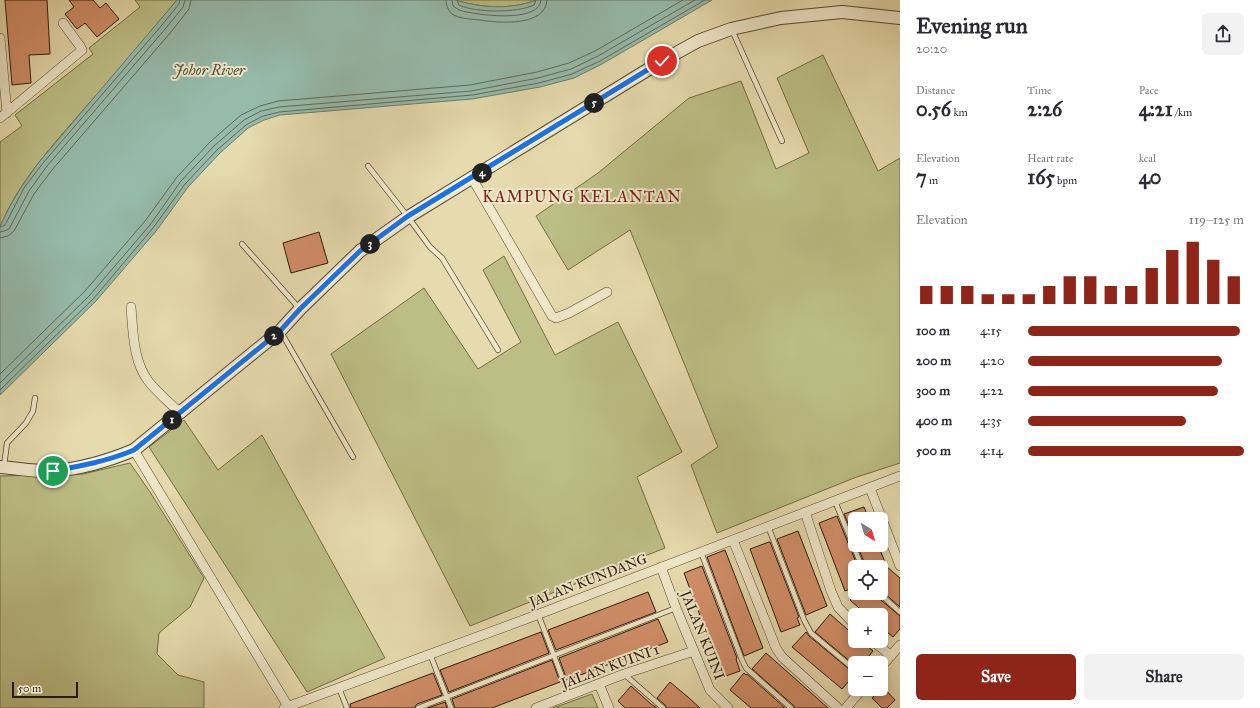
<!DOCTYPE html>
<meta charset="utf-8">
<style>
body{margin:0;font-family:"IM FELL Great Primer",serif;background:#f2f2f3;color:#2b2b33;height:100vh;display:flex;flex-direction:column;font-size:15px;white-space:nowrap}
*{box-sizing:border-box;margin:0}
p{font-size:13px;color:#7c7c81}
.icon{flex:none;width:22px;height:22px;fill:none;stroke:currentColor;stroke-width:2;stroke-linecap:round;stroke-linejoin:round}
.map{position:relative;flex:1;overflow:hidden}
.drawer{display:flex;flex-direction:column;background:#fff;width:360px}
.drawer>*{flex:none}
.needle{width:26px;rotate:142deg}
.controls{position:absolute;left:848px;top:512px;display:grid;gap:8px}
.controls a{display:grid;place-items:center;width:40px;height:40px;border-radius:6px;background:#fff;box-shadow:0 2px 10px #0003;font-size:20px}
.scale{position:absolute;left:12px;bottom:10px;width:66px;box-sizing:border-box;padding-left:4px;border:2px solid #2c1a01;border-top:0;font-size:11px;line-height:14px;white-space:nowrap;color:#2c1a01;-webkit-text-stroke:3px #efe8ca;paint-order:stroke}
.pin{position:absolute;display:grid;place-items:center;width:34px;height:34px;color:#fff;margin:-17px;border:2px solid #fff;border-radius:50%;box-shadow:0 1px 4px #0007}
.km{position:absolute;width:20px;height:20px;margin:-10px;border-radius:50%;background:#222;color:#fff;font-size:11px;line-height:20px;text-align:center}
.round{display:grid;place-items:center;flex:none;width:42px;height:42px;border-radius:6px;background:#f2f2f3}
.summary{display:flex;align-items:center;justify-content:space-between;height:68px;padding:0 16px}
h1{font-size:22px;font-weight:700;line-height:30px}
.stats{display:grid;grid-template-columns:repeat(3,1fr);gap:6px;height:68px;padding:4px 16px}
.stats div{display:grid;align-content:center}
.stats b{font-size:20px;font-weight:700}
.stats small{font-size:11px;font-weight:400}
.stats p{font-size:11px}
.chart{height:112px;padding:8px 16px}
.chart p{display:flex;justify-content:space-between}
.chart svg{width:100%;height:72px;margin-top:4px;stroke:#8f2418;stroke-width:6}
.action{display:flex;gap:8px;margin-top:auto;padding:8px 16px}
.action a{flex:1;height:46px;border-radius:6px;background:#8f2418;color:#fff;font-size:16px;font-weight:700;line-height:46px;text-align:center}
.action a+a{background:#f2f2f3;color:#2b2b33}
ul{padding:0 16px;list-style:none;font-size:13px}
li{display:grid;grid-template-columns:64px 48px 1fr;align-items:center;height:30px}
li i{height:10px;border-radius:5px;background:#8f2418}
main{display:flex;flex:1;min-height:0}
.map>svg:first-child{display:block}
.green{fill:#bcbe85;stroke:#746c43}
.water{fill:#96bbac;stroke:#6c7b68}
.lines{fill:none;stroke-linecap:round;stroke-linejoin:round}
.shore{stroke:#616a56;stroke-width:1}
.building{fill:#d28f69;stroke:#2c1a01}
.service-casing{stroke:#5a4a2c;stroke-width:6}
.minor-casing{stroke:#5a4a2c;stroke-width:10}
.tertiary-casing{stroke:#5a4a2c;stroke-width:14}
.service{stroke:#efe8ca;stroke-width:4.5}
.minor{stroke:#efe8ca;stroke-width:9}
.tertiary{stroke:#efe8ca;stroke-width:12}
.route-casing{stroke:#fff;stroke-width:8}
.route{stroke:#1a73e8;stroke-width:5}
.labels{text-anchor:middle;stroke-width:4;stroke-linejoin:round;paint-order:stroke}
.street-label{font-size:14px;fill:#2c1a01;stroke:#efe8ca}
.water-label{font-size:15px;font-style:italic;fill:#51523d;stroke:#efe8ca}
.quarter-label{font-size:16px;letter-spacing:1px;fill:#7a1f14;stroke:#efe8ca}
</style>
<main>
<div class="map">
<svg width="900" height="708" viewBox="0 0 900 708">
<rect width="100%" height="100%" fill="#e6dbae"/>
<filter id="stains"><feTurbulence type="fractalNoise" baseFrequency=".005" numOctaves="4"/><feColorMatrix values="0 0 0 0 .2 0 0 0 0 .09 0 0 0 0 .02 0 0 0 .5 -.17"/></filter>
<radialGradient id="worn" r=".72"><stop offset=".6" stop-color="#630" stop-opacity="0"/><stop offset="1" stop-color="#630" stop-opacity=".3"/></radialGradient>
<!-- green -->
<path class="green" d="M135,0H177C147,37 116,73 84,109C53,145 18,182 0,227V142L22,126L15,115L93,54L89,48L140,7Z
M455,0H537C510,10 482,8 455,0Z
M823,55L878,171L900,158V463L854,478L717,533L691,465L718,447L630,230L568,270L536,216L598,173L689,98L741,81L776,169L809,153L777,78Z
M504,256L555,355L618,322L682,452L637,477L665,548L470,626L331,354L424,288L478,369L521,342L483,270Z
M184,420L218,470L262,435L385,658L307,692L149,447Z
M130,463L150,492L204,578L190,607L159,633L157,654L178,675L204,682V708H0V476L83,474Z
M592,694L598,708H553Z"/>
<!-- water -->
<path class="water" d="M177,0H455C482,8 510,10 537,0H712L602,64L574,78L540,87L472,99L280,115L264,120L248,128L220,153L188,187L157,230L96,301L0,395V227C10,203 24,182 40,161Z"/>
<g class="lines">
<!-- shore -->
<path class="shore" d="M446,0C446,5 448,10 452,14C460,19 471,19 480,20C498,23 546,27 547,0
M452,0L453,6L459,10C474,15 540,24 541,0
M457,0L459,5C476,13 517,13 534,5L536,0
M0,227L5,225L24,188L43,163L162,25L179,4L180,0
M0,232L4,231L9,229L29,191L47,166L166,28L183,7L185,0
M0,238L8,236L14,231L34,194L52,170L171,32L189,9L191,0
M0,374L85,291L145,221L177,177L210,142L241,115L260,106L278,101L470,85L537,72L569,63L595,51L683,0
M0,383L90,295L150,225L181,181L214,146L244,120L261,111L279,107L471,91L538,78L571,69L598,56L695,0
M0,390L94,298L153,228L185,184L217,150L246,125L263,116L279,112L472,95L539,83L572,74L600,61L705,0"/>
</g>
<!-- building -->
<path class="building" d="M5,0H47L50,54L29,55L31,83L12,85Z
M69,0H93L100,8L106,3L119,19L97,37L85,23L77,29L65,14L74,7Z
M319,232L328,263L291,273L283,243Z
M864,507L869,519H855V540L844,514Z
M837,516L858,567H855V587L845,591L819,523Z
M798,531L827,606L806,615L777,539Z
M769,542H770L799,617L797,618L800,625L781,632L750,549Z
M857,545H878L887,567L900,578V607L881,590V567H866Z
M725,550L763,648L744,656L707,557Z
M702,566L737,658L736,659L740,671L723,677L684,573Z
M648,592L656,612L556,650L548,630Z
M856,593H875L876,596L900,616V629L893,637L881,627V615H867L850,600Z
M830,614L855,636V641H861L873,651L863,663H852L815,632Z
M658,619L668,642L567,680L559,658Z
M541,632L549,653L449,692L440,670Z
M806,632L809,636L855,674L842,689L792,647Z
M766,653L809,691L828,708H795L793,705L752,669Z
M552,660L560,682L492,708H455L452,699Z
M433,673L442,695L417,704L414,708H351L350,704Z
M744,673L746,675L747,674L785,708H751L730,690Z
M670,682L689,698L700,708H667L665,705L657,698Z
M631,686L651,704L657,708H625L618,701Z
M883,687L895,700L887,708H882L872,698Z
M445,702L447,708H428Z"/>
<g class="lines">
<defs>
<path id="service" d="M732,30L782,141
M368,166L408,217L430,247L442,258L498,350
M242,244L299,308
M281,332L353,457
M4,466L7,443L26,423L33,411L35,398
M835,501L862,567
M768,526L804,620L811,633L855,670
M701,552L742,660L746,668L791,708
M879,593L900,612
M538,614L569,695
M430,654L451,708
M624,674L663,708
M339,688L347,708
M418,708L676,608"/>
<path id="minor" d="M0,38L7,113
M0,118L82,50L80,46L63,23
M472,178L552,316L556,318L569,313L607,292
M131,307C133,331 133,362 149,382C158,393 170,403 180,413
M134,450L289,708
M870,488L900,566
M805,512L831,591L838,607L855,625
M733,540L776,648L782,657L838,708
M661,567L676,608L710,690L728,708
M873,641L891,656
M881,667L900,645
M599,684L609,708
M284,708L526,619L900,476
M536,708L624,674L694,651
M846,708L862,689"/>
<path id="tertiary" d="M0,467C17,468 36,472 53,471C79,469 110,460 134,450L280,331L300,309L360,251L408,217L662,61L698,41L731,29L781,18L842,12L900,18"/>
</defs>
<!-- service casing -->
<use href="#service" class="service-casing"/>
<!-- minor casing -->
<use href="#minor" class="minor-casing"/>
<!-- tertiary casing -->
<use href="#tertiary" class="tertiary-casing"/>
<!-- service -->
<use href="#service" class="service"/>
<!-- minor -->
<use href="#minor" class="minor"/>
<!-- tertiary -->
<use href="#tertiary" class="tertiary"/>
</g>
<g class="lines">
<defs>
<path id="route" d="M53,471C81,466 108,461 134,450L280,331L300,309L360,251L408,216L662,61"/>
</defs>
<!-- route casing -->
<use href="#route" class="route-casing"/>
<!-- route -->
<use href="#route" class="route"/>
</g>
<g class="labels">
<!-- street labels -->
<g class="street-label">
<text transform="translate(588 580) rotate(-21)" y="5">JALAN KUNDANG</text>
<text transform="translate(703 635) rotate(68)" y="5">JALAN KUINI</text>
<text transform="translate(610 666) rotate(-20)" y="5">JALAN KUINI 1</text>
</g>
<!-- water labels -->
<g class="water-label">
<text x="209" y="75">Johor River</text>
</g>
<!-- quarter labels -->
<g class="quarter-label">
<text x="582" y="202">KAMPUNG KELANTAN</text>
</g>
</g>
<rect width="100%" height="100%" filter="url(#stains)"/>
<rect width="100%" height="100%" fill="url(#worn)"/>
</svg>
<div class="controls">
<a><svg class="needle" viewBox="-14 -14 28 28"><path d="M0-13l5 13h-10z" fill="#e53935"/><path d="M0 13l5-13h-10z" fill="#7c7c81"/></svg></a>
<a><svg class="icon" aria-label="locate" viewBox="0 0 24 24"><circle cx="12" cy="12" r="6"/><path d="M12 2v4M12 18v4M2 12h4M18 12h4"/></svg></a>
<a>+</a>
<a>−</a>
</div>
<div class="scale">50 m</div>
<div class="pin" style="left:53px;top:471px;background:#1e9e55"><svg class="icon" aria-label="arrive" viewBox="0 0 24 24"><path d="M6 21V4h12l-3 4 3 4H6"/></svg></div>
<div class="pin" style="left:662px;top:61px;background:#d93025"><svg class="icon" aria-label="check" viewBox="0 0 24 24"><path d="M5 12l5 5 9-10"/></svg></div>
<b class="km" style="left:172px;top:420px">1</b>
<b class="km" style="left:274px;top:336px">2</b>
<b class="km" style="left:370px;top:244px">3</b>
<b class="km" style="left:482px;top:173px">4</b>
<b class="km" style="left:594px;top:103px">5</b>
</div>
<section class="drawer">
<div class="summary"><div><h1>Evening run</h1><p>20:20</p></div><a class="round"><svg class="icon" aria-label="share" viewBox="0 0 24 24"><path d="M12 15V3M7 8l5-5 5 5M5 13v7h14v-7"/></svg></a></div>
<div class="stats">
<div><p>Distance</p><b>0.56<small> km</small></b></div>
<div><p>Time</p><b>2:26</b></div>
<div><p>Pace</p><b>4:21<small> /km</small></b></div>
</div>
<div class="stats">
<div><p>Elevation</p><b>7<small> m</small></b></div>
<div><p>Heart rate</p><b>165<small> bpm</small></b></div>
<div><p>kcal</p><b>40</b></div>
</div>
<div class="chart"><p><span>Elevation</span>119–125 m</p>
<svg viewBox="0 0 160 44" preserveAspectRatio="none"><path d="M5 44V33M15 44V33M25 44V33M35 44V38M45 44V38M55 44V38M65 44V33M75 44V27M85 44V27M95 44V33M105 44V33M115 44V22M125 44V11M135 44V6M145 44V17M155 44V27"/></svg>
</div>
<ul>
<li><b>100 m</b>4:15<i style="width:98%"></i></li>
<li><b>200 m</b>4:20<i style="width:90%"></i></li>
<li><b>300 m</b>4:22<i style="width:88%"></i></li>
<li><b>400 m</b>4:35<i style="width:73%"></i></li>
<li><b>500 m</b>4:14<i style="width:100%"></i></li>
</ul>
<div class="action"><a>Save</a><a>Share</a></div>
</section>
</main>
